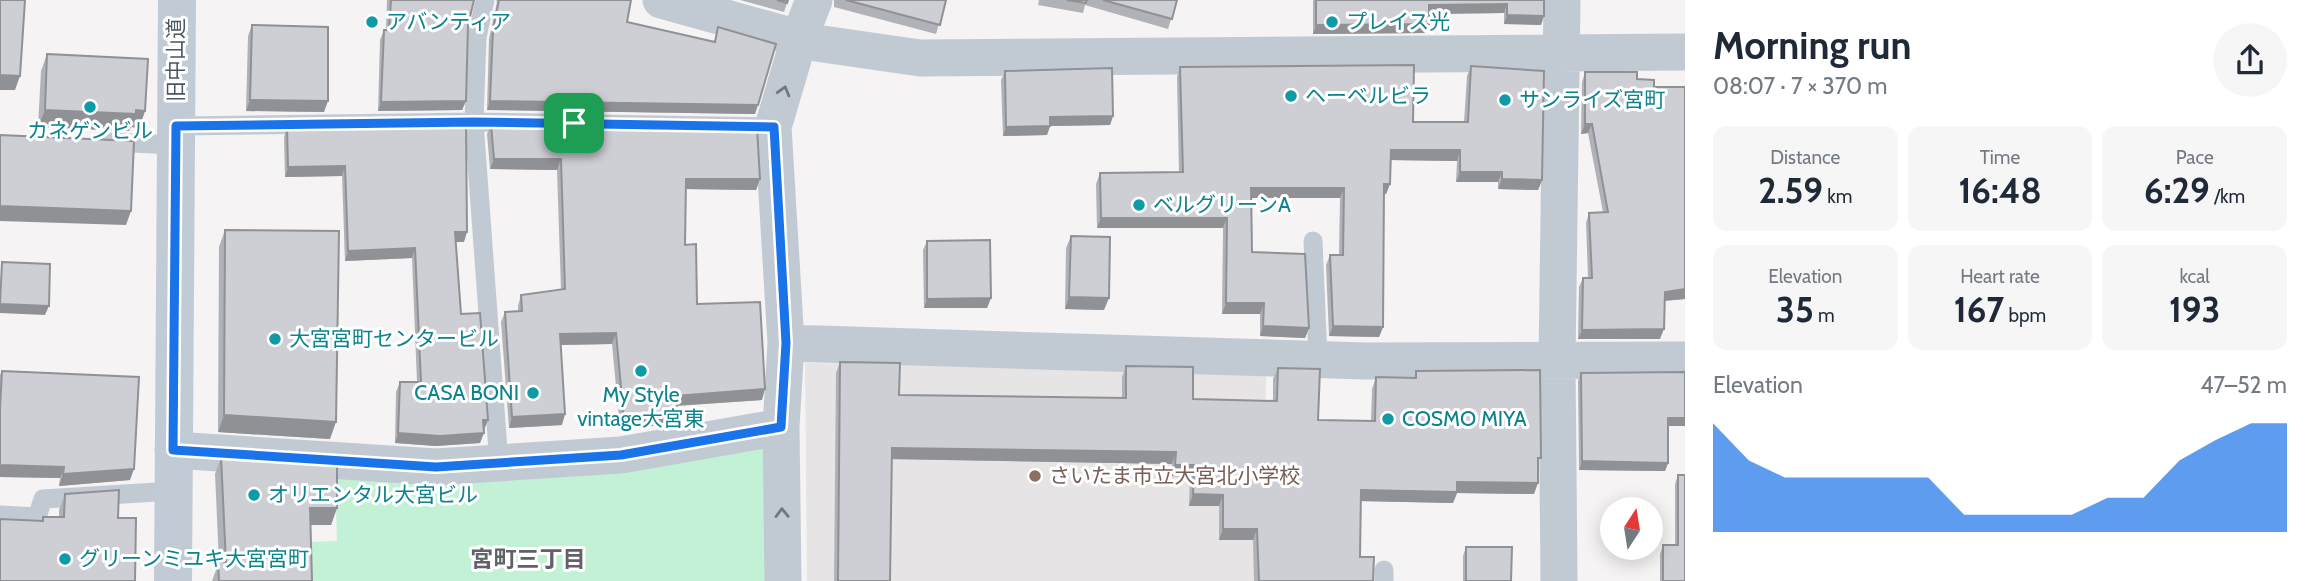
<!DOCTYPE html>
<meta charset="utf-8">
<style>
body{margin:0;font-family:Cabin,"Noto Sans JP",sans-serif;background:#f6f6f7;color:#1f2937;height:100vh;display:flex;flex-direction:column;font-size:26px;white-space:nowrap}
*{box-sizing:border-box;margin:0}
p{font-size:23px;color:#747a83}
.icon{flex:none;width:38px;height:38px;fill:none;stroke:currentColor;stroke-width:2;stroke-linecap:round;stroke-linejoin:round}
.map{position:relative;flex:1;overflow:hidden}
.details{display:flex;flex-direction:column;background:#fff;width:630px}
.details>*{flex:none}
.needle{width:46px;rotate:12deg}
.tools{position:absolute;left:1600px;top:497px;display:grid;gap:14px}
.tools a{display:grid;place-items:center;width:63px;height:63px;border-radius:50%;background:#fff;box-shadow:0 4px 18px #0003;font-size:35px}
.pin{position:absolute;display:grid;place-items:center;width:60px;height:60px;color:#fff;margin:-30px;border-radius:14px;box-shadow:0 4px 10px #0006}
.round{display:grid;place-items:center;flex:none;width:74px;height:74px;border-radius:37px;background:#f6f6f7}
.head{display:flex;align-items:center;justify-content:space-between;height:119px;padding:0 28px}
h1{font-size:38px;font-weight:700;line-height:52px}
.metrics{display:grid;grid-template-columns:repeat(3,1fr);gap:10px;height:119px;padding:7px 28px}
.metrics div{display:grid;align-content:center;border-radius:14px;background:#f6f6f7;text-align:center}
.metrics b{font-size:35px;font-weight:700}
.metrics small{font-size:19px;font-weight:400}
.metrics p{font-size:19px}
.chart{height:196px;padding:14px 28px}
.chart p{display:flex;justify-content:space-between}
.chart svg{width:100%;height:126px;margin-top:7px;fill:#1a73e8;opacity:.7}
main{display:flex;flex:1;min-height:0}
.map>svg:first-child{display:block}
.education{fill:#e6e4e5}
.green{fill:#c3f1d5}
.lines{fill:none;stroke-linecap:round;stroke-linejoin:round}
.lane{stroke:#c1cad2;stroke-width:19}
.street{stroke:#c1cad2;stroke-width:37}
.secondary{stroke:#c1cbd6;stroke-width:38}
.wall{fill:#b0b2b7}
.shaded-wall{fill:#909195}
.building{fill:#cdcfd5;stroke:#909195;stroke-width:2}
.oneway{stroke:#6e7983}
.route-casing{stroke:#fff;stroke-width:14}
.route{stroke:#1a73e8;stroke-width:9}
.culture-dot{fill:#0f9aa8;stroke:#fff;stroke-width:2.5}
.education-dot{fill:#8d6e63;stroke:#fff;stroke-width:2.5}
.labels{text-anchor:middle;stroke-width:6;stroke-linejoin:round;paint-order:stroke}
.culture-label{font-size:21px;fill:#0d838f;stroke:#fff;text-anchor:start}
.street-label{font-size:21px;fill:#4a5661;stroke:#fff}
.education-label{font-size:21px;fill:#785e54;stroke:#fff;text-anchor:start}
.neighbourhood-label{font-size:23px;font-weight:bold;fill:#5f6368;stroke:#fff}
</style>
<main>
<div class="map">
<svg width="1685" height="581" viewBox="0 0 1685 581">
<rect width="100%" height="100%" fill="#f5f3f3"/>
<!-- education -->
<path class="education" d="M805,363L1266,371L1264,581H807Z"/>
<!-- green -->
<path class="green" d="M765,446L766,581H312L311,542L337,541L335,479Z"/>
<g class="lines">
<!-- lane -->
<path class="lane" d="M485,0L477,37L474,122L499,464
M176,126L474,122L773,127
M109,142L176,145
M1313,241L1318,359
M0,515L37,517L43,499L173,491
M1384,581V570"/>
<!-- street -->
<path class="street" d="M661,0L816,43L920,58L1685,52
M786,343L1365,361L1685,360
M173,450L436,467L621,455L781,427
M783,581L781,427L786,343L773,127L799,39L814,0
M1559,581L1557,361L1562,0"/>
<!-- secondary -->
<path class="secondary" d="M173,581L177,0"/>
</g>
<!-- wall -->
<path class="wall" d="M387,0H474L468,25L466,101L462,110L378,111L380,40L384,30H386Z
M496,0H631L627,22L714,42L718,27L755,114L487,110L489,39L497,2Z
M740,0H788L784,12Z
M834,0H946L936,34L834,7Z
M1039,0H1177L1168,29L1085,5L1083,13L1038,5Z
M1313,0H1544L1541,25L1504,24V13L1429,14V24L1425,33L1313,34Z
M252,25L324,112L246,111L248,36Z
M47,54L145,111L139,128L131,127L129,131L38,127L41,71Z
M1471,66L1542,180L1538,190L1498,189V182H1456L1457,161L1391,160L1390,184L1386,194H1383V327L1379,337L1329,336L1326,265L1330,255H1339L1340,198H1251L1252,252L1309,328L1305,338L1260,336V314H1222L1223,228H1097L1096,184L1100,173L1179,172L1177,77L1180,67L1413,122H1464L1467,76Z
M1005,71L1113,116L1110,125L1050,126L1047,135L1003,136L1001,80Z
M1585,72L1637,79L1654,87H1685V299L1665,301L1660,339H1578L1579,287L1583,278H1588L1586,223L1589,213L1603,212L1588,133L1581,134L1582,82Z
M491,124L760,179L756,190L686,189L685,245L697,304L762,400L677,406L674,424L620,429L612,344L560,345L562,425L509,428L501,322L505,312L518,311V306L521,295L561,290L557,170L490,169L487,134Z
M287,127L464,242H456L461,314L484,430L480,443L436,446L395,443L396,392L400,382H417L412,258L345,261L342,176L285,177L284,137Z
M225,230L330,439L218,432L219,247Z
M1071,236L1104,310L1065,309L1066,248Z
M927,241L991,298L987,308H924L923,250Z
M840,362L899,395L1122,398V377L1126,366L1193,399L1273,401V379L1278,368L1318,420L1371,421L1372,389L1376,377L1414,378L1416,371L1538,465L1534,494L1457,493L1453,503L1361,501L1360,557L1373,581H1254L1253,540H1219V506H1189L1190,477L1171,476L1172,464L892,459L890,581H834L836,373Z
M2,371L130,480L59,486L60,478L0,477V375Z
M1685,372V426H1668V463L1665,471L1579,470L1578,381L1581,373Z
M221,457L337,508L331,525H310L312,581H212L219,562L215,474Z
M1678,475L1685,581H1660V554L1663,545H1675V484Z
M65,494L118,518L41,521L43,517H59V510Z
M1466,547L1511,581H1463V556Z"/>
<!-- shaded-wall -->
<path class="shaded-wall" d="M1507,4L1504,13L1426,14L1429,5Z
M1507,15L1544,16L1541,25L1504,24Z
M1429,24L1425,33L1313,34L1316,25Z
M0,75L20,76L15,90H0Z
M250,100L328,101L324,112L246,111Z
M466,101L462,110L378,111L381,102Z
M490,101L758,105L755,114L487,110Z
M45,110H136L145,111L139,128L131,127L129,131L38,127Z
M1113,116L1110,125L1050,126L1047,135L1003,136L1006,127L1050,117Z
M1585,124H1592L1588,133L1581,134Z
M1391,150H1460L1457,161L1387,160Z
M494,159H561L557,170L490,169Z
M345,166L342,176L285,177L288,167Z
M1460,172H1502L1498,182H1456Z
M686,179H760L756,190L682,189Z
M1502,179L1542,180L1538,190L1498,189Z
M1384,184H1390L1386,194H1380Z
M1251,188H1344L1340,198H1247Z
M0,206L131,211L126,225L0,221Z
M1101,218H1227L1223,228H1097Z
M455,232H467L464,242H452Z
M415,248L412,258L345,261L348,251Z
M1685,289V299L1661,301L1665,292Z
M1069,297L1109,298L1104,310L1065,309Z
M991,298L987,308H924L927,299Z
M1226,303H1264L1260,314H1222Z
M0,304L49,306L45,315L0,313Z
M1263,326L1309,328L1305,338L1260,336Z
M1333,326L1383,327L1379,337L1329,336Z
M1664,329L1660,339H1578L1582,330Z
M616,333L612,344L556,345L560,334Z
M765,389L762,400L672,406L676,396Z
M565,414L562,425L509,428L512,417Z
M677,414L674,424L620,429L624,419Z
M224,415L336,422L330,439L218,432Z
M1668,418H1685V426H1665Z
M483,420H488L484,430H480Z
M398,433H484L480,443L436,446L395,443Z
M892,448L1176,452L1172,464L888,459Z
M1582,461L1668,463L1665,471L1579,470Z
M0,465L64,467L60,478L0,477Z
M1175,465H1194L1190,477L1171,476Z
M134,469L130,480L59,486L63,474Z
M1457,482L1538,483L1534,494L1457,493L1453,503L1357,501L1361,490Z
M1193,494L1223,495L1219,506H1189Z
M310,508H337L331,525H303Z
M1223,529H1257L1253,540H1219Z"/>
<!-- building -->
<path class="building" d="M0,0H25L20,76L0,75Z
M391,0H474L468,25L466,101L381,102L384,30H389Z
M499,0H631L627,22L715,42L718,27L776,44L758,105L490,101L493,29Z
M777,0H788L787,3Z
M846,0H946L940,25Z
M1067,0H1087L1086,3Z
M1103,0H1177L1172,19Z
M1316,0H1544V16L1507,15V4L1429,5V24L1316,25Z
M252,25L328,27V101L250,100Z
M47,54L148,59L145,111L136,110V114L45,110Z
M1414,65L1413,122H1468L1471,66L1544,71L1542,180L1502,179V172H1460V150H1391L1390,184H1384L1383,327L1333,326L1330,255H1343L1344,188H1251L1252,252L1305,254L1309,328L1263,326L1264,303H1226L1227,218H1101L1100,173L1183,172L1180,67Z
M1112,68L1113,116L1050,117V126L1006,127L1005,71Z
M1585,72H1637V79L1654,80V87H1685V289L1665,292L1664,329L1582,330L1583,278H1592L1589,213L1608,212L1592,124H1585Z
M466,124L467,232H455L461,314L480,313L488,420H483L484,433L440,436L398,433L400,382H421L415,248L348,251L345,166L288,167L287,127Z
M491,124L757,128L760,179H686L685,245L696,244L697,304L760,302L765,389L676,396L677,414L624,419L616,333L560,334L565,414L512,417L505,312L522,311L521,295L565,289L561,159H494Z
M0,135L134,141L131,211L0,206Z
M225,230L339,231L336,422L224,415Z
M1071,236L1110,237L1109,298L1069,297Z
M990,240L991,298L927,299V241Z
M2,262L50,264L49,306L0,304Z
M840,362L900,363L899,395L1126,398V366L1193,367V399L1277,401L1278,368L1320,369L1318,420L1375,421L1376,377L1416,378V371L1540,370L1541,458H1538V483L1457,482V492L1361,490L1360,557H1374L1373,581H1259L1257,529H1223V495L1193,494L1194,465H1175L1176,452L892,448L890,581H838Z
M2,371L139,377L134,469L63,474L64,467L0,465V408Z
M1685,372V418H1668V463L1582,461L1581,373Z
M221,457L337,464V508H310L312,581H219L218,562H226Z
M1678,475H1685V581H1663V545H1678Z
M119,490L118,518H136L135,581H0V519L43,521V517H64L65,494Z
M1466,547H1512L1511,581H1466Z"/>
<!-- one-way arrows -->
<defs><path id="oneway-chevron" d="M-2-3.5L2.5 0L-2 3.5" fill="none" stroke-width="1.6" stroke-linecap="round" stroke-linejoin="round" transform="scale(1.75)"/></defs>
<g class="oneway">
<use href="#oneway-chevron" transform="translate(784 91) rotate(-74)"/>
<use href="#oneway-chevron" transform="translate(782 513) rotate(-91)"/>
</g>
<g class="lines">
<defs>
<path id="route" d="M474,122L774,127L786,343L781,427L621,455L436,467L173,450L176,126Z"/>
</defs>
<!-- route casing -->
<use href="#route" class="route-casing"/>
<!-- route -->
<use href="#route" class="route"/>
</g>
<!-- markers -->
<g class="culture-dot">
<circle cx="372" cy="22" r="7"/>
<circle cx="1332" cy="22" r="7"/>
<circle cx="1291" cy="96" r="7"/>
<circle cx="1505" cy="100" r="7"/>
<circle cx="90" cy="107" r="7"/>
<circle cx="1139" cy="205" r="7"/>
<circle cx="275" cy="339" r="7"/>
<circle cx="641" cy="371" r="7"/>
<circle cx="533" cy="393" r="7"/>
<circle cx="1388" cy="419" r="7"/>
<circle cx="254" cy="495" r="7"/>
<circle cx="65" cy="559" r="7"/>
</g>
<circle class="education-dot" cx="1035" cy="476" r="7"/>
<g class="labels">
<!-- culture labels -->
<g class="culture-label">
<text x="386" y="29">アバンティア</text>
<text x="1346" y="29">プレイス光</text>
<text x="1305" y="103">ヘーベルビラ</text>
<text x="1519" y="107">サンライズ宮町</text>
<text x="90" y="138" text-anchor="middle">カネゲンビル</text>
<text x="1153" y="212">ベルグリーンA</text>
<text x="289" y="346">大宮宮町センタービル</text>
<text x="519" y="400" text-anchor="end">CASA BONI</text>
<text x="641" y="402" text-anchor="middle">My Style<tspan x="641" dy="24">vintage大宮東</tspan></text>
<text x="1402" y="426">COSMO MIYA</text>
<text x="268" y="502">オリエンタル大宮ビル</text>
<text x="79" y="566">グリーンミユキ大宮宮町</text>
</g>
<!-- street labels -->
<g class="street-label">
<text transform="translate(176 60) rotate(-90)" y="7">旧中山道</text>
</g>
<!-- education labels -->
<g class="education-label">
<text x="1049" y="483">さいたま市立大宮北小学校</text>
</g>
<!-- neighbourhood labels -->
<g class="neighbourhood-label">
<text x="528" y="567">宮町三丁目</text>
</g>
</g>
</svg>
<div class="tools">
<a><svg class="needle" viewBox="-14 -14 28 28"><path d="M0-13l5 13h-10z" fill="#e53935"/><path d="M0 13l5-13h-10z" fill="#747a83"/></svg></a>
</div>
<div class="pin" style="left:574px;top:123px;background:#1e9e55"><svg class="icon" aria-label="arrive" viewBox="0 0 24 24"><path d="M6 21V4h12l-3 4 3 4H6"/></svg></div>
</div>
<section class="details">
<div class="head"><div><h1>Morning run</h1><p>08:07 · 7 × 370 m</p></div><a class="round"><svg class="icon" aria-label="share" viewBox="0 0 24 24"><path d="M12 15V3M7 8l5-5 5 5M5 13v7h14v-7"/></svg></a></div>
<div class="metrics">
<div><p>Distance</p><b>2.59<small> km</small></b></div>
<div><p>Time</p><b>16:48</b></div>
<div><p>Pace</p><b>6:29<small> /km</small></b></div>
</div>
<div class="metrics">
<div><p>Elevation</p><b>35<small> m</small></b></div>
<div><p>Heart rate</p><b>167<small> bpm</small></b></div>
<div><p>kcal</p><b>193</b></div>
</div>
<div class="chart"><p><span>Elevation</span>47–52 m</p>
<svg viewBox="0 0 160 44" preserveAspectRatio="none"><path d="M0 44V6L10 19L20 25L30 25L40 25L50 25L60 25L70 38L80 38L90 38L100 38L110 32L120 32L130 19L140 12L150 6L160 6V44z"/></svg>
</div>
</section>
</main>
